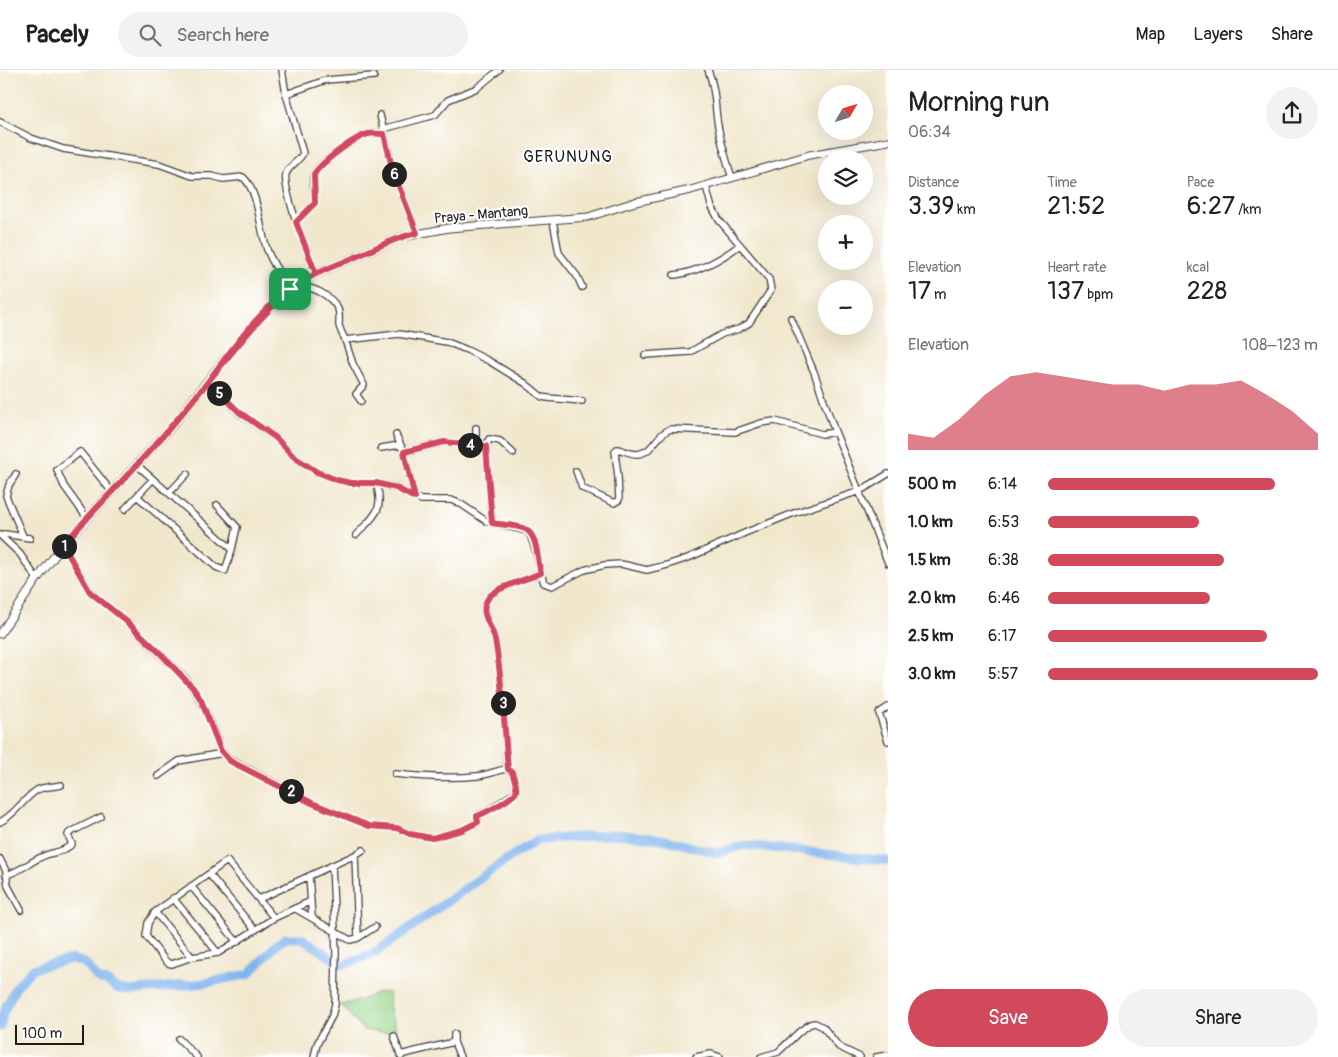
<!DOCTYPE html>
<meta charset="utf-8">
<style>
body{margin:0;font-family:Pangolin,sans-serif;background:#f2f2f2;color:#202124;height:100vh;display:flex;flex-direction:column;font-size:19px;white-space:nowrap}
*{box-sizing:border-box;margin:0}
p{font-size:16px;color:#757577}
.icon{flex:none;width:28px;height:28px;fill:none;stroke:currentColor;stroke-width:2;stroke-linecap:round;stroke-linejoin:round}
.map{position:relative;flex:1;overflow:hidden}
.panel{display:flex;flex-direction:column;background:#fff;width:450px}
.panel>*{flex:none}
.needle{width:32px;rotate:51deg}
.buttons{position:absolute;left:818px;top:15px;display:grid;gap:10px}
.buttons a{display:grid;place-items:center;width:55px;height:55px;border-radius:50%;background:#fff;box-shadow:0 5px 20px #0002;font-size:25px}
.scale{position:absolute;left:15px;bottom:12px;width:69px;box-sizing:border-box;padding-left:5px;border:2px solid #1c1c1c;border-top:0;font-size:14px;line-height:18px;white-space:nowrap;color:#1c1c1c;-webkit-text-stroke:4px #fff;paint-order:stroke}
.pin{position:absolute;display:grid;place-items:center;width:42px;height:42px;color:#fff;margin:-21px;border-radius:10px;box-shadow:0 2px 8px #0006}
.km{position:absolute;width:25px;height:25px;margin:-12px;border-radius:50%;background:#222;color:#fff;font-size:14px;line-height:25px;text-align:center}
.round{display:grid;place-items:center;flex:none;width:52px;height:52px;border-radius:26px;background:#f2f2f2}
.summary{display:flex;align-items:center;justify-content:space-between;height:85px;padding:0 20px}
h1{font-size:28px;font-weight:600;line-height:38px}
.figures{display:grid;grid-template-columns:repeat(3,1fr);gap:8px;height:85px;padding:5px 20px}
.figures div{display:grid;align-content:center}
.figures b{font-size:25px;font-weight:600}
.figures small{font-size:14px;font-weight:400}
.figures p{font-size:14px}
.chart{height:140px;padding:10px 20px}
.chart p{display:flex;justify-content:space-between}
.chart svg{width:100%;height:90px;margin-top:5px;fill:#d1495b;opacity:.7}
.primary-button{display:flex;gap:10px;margin-top:auto;padding:10px 20px}
.primary-button a{flex:1;height:58px;border-radius:30px;background:#d1495b;color:#fff;font-size:20px;font-weight:600;line-height:58px;text-align:center}
.primary-button a+a{background:#f2f2f2;color:#202124}
ul{padding:0 20px;list-style:none;font-size:16px}
li{display:grid;grid-template-columns:80px 60px 1fr;align-items:center;height:38px}
li i{height:12px;border-radius:6px;background:#d1495b}
header{display:flex;align-items:center;gap:30px;box-sizing:border-box;height:70px;padding:0 25px;background:#fff;border-bottom:1px solid #e0e0e0}
header strong{font-size:24px}
nav{display:flex;gap:28px;margin-inline-start:auto;font-size:18px}
.search{width:350px;height:45px;background:#f2f2f2;display:flex;align-items:center;gap:12px;box-sizing:border-box;padding:0 18px;border-radius:28px;color:#757577;font-size:19px}
main{display:flex;flex:1;min-height:0}
.map>svg:first-child{display:block}
.green{fill:#97d58a;stroke:#5a7853}
.lines{fill:none;stroke-linecap:round;stroke-linejoin:round}
.river{stroke:#7fb4ee;stroke-width:9}
.minor-casing{stroke:#3c3a37;stroke-width:8}
.major-casing{stroke:#3c3a37;stroke-width:9}
.minor{stroke:#fff;stroke-width:5.5}
.major{stroke:#fff;stroke-width:7}
.route-casing{stroke:#fff;stroke-width:10}
.route{stroke:#d1495b;stroke-width:6}
.labels{text-anchor:middle;stroke-width:4;stroke-linejoin:round;paint-order:stroke}
.street-label{font-size:14px;fill:#1c1c1c;stroke:#fff}
.quarter-label{font-size:16px;letter-spacing:1px;fill:#1c1c1c;stroke:#fff}
</style>
<header>
<strong>Pacely</strong>
<div class="search"><svg class="icon" aria-label="search" viewBox="0 0 24 24"><circle cx="10" cy="10" r="6"/><path d="M15 15l6 6"/></svg>Search here</div>
<nav><a>Map</a><a>Layers</a><a>Share</a></nav>
</header>
<main>
<div class="map">
<svg width="888" height="987" viewBox="0 0 888 987">
<rect width="100%" height="100%" fill="#fff"/>
<filter id="ink" filterUnits="userSpaceOnUse"><feTurbulence type="fractalNoise" baseFrequency=".02" numOctaves="2"/><feDisplacementMap in="SourceGraphic" scale="10" xChannelSelector="R" yChannelSelector="G"/><feConvolveMatrix kernelMatrix="1 2 1 2 8 2 1 2 1" color-interpolation-filters="sRGB"/></filter>
<filter id="wash" filterUnits="userSpaceOnUse"><feTurbulence type="fractalNoise" baseFrequency=".0096" numOctaves="4" result="noise"/><feDisplacementMap in="SourceGraphic" scale="20" xChannelSelector="R" yChannelSelector="G"/><feGaussianBlur stdDeviation="1.12" result="paint"/><feColorMatrix in="noise" values="0 0 0 0 0 0 0 0 0 0 0 0 0 0 0 0 0 1.4 0 .05"/><feComposite in="paint" operator="in"/></filter>
<g filter="url(#wash)">
<rect width="100%" height="100%" fill="#f1e7cd"/>
<!-- green -->
<path class="green" d="M378,922L389,923L390,942L396,958L385,963L363,960L341,935L364,929Z"/>
<g class="lines">
<!-- river -->
<path class="river" d="M0,957L3,943L16,917L32,899L72,889L85,893L98,909L108,912L116,918L130,921L205,913L249,904L277,874L286,868H302L342,895L373,884L513,785L538,770L617,764L662,769L716,783L746,775L888,791"/>
</g>
</g>
<g filter="url(#ink)">
<g class="lines">
<defs>
<path id="minor" d="M282,0L286,24L303,83C299,92 289,95 286,104C282,119 309,187 316,204
M708,0C715,16 715,34 717,50C720,70 726,89 732,108
M286,24L326,10L374,6
M380,45L393,101L417,163
M0,52L31,68L63,79L159,94L192,106H212L223,109L243,107C260,123 259,161 268,182C273,195 282,207 290,219
M383,59L435,45L448,30L477,18L499,0
M553,151L559,183L577,206L582,217
M296,152L315,133C316,124 312,115 313,106C315,95 357,67 368,64C373,63 379,64 384,64
M674,205C699,202 720,190 740,175
M294,216L297,219C312,214 331,226 338,239C340,244 339,250 339,255C340,260 343,265 345,270L399,264L447,272L467,280L489,291L525,313L542,327L548,328L582,331
M791,248L814,302L834,359L888,493
M345,270L353,294L364,315L356,324L361,331
M645,285L690,282L722,264L739,259L749,253L771,220L769,209L719,150L711,135L706,116
M207,313L221,324L239,343L276,368L294,387L317,402L337,410L351,413H376L396,418L421,430H451L461,434L486,451L528,461C537,477 538,496 544,513L552,516L584,500L605,495L621,494L647,500L667,495L688,488L747,462L794,443L860,421L888,404
M476,358V375L486,376L492,453
M396,365L404,382L415,428
M486,376L489,369L500,371L513,383
M381,378L400,375
M404,382L444,372L476,375
M137,395L232,479
M576,401L582,418L614,433L619,430L618,407L615,381L617,379C623,380 631,384 637,384C654,383 656,363 671,359L735,362L761,353L775,351L822,364L835,362
M16,404L9,415L6,426L23,466
M169,423L187,404
M137,426L216,497L225,501L232,479L237,457L217,435
M125,439L153,409
M87,448L64,416L57,400L80,382L112,422
M0,465L20,484L37,509
M356,465C374,446 385,441 376,413
M2,467L5,464L30,468
M63,475L90,522L126,551L186,609C203,630 213,656 221,681L227,688L312,733L369,756L397,758L410,764L431,768L462,760L478,752V745L486,742L516,722V717L512,702L507,699C505,656 503,613 495,570C492,554 477,543 489,527C497,517 528,509 541,503
M888,637L879,643L888,671
M395,704C422,707 449,709 477,706C488,705 497,700 507,699
M158,706L179,691L223,683
M0,752C15,745 23,729 37,720C44,716 53,717 61,715
M355,785L358,868
M0,789L6,801L8,816L21,840
M209,804L255,860
M6,805C21,801 32,790 46,785C55,782 66,781 72,774L68,765L69,763L101,747
M309,806L312,848
M191,816L237,872
M173,828L218,883
M259,829L355,785L363,780
M296,839L350,870L358,868L375,857
M155,842L192,887
M274,848L227,791L155,842L148,853L146,866L164,889L168,893L172,894L192,887L218,883L274,848L311,831
M454,964V972L460,987
M394,966L401,987
M179,969L197,987
M400,985L454,972
M314,987L317,974L332,946L335,934L336,882L332,795
M696,987L711,984L720,987
M761,987L778,982L799,962L810,954L815,953L823,957L839,977L860,987
M876,987L888,985"/>
<path id="major" d="M0,564L37,509L63,475L173,355L223,291L265,243L290,219L305,209L401,167L449,158L588,147L635,132L691,120L809,85L888,71"/>
</defs>
<!-- minor casing -->
<use href="#minor" class="minor-casing"/>
<!-- major casing -->
<use href="#major" class="major-casing"/>
<!-- minor -->
<use href="#minor" class="minor"/>
<!-- major -->
<use href="#major" class="major"/>
</g>
</g>
<g class="lines" filter="url(#ink)">
<defs>
<path id="route" d="M290,219C246,260 212,309 173,354C138,396 99,434 63,475L90,522L126,551L160,583L194,619L201,630L221,681L230,691L312,733L369,756L397,758L410,764L432,768L462,760L478,752L477,746C485,743 512,729 516,722C518,716 513,707 512,702L508,699C504,656 503,612 495,570C492,554 477,543 489,527C497,517 528,509 541,503C537,491 538,469 528,461C522,455 501,455 492,453L486,376L444,372L404,382L415,428L396,418L376,413H351L337,410L317,402L294,387L276,368L239,342L221,324L207,313C228,284 264,235 294,216C314,203 338,195 360,185C378,177 397,167 417,163L393,101L384,64C379,64 373,63 368,64C353,68 322,92 314,104L315,133L296,152L316,204C307,208 298,213 290,219"/>
</defs>
<!-- route casing -->
<use href="#route" class="route-casing"/>
<!-- route -->
<use href="#route" class="route"/>
</g>
<g class="labels">
<!-- street labels -->
<g class="street-label">
<text transform="translate(481 144) rotate(-5)" y="5">Praya - Mantang</text>
</g>
<!-- quarter labels -->
<g class="quarter-label">
<text x="568" y="92">GERUNUNG</text>
</g>
</g>
</svg>
<div class="buttons">
<a><svg class="needle" viewBox="-14 -14 28 28"><path d="M0-13l5 13h-10z" fill="#e53935"/><path d="M0 13l5-13h-10z" fill="#757577"/></svg></a>
<a><svg class="icon" aria-label="layers" viewBox="0 0 24 24"><path d="M12 4l9 5-9 5-9-5zM3 14l9 5 9-5"/></svg></a>
<a>+</a>
<a>−</a>
</div>
<div class="scale">100 m</div>
<div class="pin" style="left:290px;top:219px;background:#1e9e55"><svg class="icon" aria-label="arrive" viewBox="0 0 24 24"><path d="M6 21V4h12l-3 4 3 4H6"/></svg></div>
<b class="km" style="left:64px;top:476px">1</b>
<b class="km" style="left:291px;top:721px">2</b>
<b class="km" style="left:503px;top:633px">3</b>
<b class="km" style="left:470px;top:375px">4</b>
<b class="km" style="left:219px;top:323px">5</b>
<b class="km" style="left:394px;top:104px">6</b>
</div>
<section class="panel">
<div class="summary"><div><h1>Morning run</h1><p>06:34</p></div><a class="round"><svg class="icon" aria-label="share" viewBox="0 0 24 24"><path d="M12 15V3M7 8l5-5 5 5M5 13v7h14v-7"/></svg></a></div>
<div class="figures">
<div><p>Distance</p><b>3.39<small> km</small></b></div>
<div><p>Time</p><b>21:52</b></div>
<div><p>Pace</p><b>6:27<small> /km</small></b></div>
</div>
<div class="figures">
<div><p>Elevation</p><b>17<small> m</small></b></div>
<div><p>Heart rate</p><b>137<small> bpm</small></b></div>
<div><p>kcal</p><b>228</b></div>
</div>
<div class="chart"><p><span>Elevation</span>108–123 m</p>
<svg viewBox="0 0 160 44" preserveAspectRatio="none"><path d="M0 44V36L10 38L20 29L30 17L40 8L50 6L60 8L70 10L80 12L90 12L100 15L110 12L120 12L130 10L140 17L150 25L160 36V44z"/></svg>
</div>
<ul>
<li><b>500 m</b>6:14<i style="width:84%"></i></li>
<li><b>1.0 km</b>6:53<i style="width:56%"></i></li>
<li><b>1.5 km</b>6:38<i style="width:65%"></i></li>
<li><b>2.0 km</b>6:46<i style="width:60%"></i></li>
<li><b>2.5 km</b>6:17<i style="width:81%"></i></li>
<li><b>3.0 km</b>5:57<i style="width:100%"></i></li>
</ul>
<div class="primary-button"><a>Save</a><a>Share</a></div>
</section>
</main>
